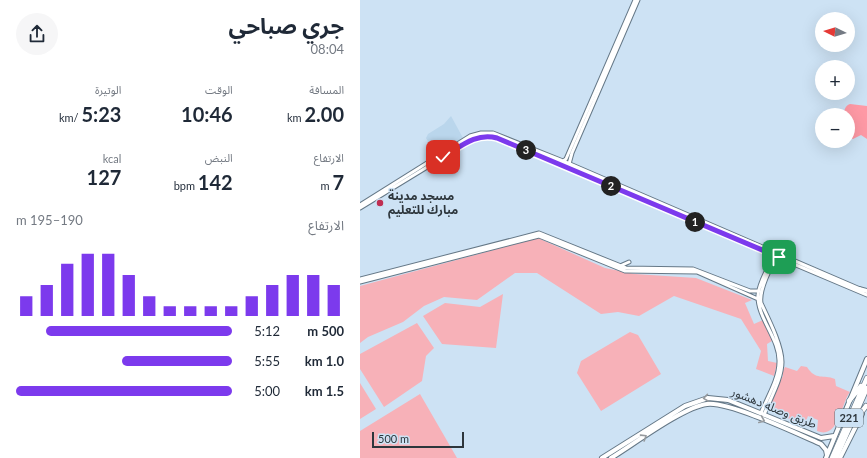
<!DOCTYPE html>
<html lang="ar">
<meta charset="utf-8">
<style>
body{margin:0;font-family:Lato,"Noto Sans Arabic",sans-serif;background:#f6f6f7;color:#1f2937;direction:rtl;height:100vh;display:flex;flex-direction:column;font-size:15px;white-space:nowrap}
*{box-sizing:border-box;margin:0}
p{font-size:13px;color:#747a83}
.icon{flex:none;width:22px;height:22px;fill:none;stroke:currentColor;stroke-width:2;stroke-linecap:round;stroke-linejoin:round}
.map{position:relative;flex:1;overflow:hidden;direction:ltr}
.panel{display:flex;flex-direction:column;background:#fff;width:360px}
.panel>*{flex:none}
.needle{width:26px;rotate:275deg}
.controls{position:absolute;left:455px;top:12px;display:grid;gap:8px}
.controls a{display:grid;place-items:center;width:40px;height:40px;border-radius:50%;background:#fff;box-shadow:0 4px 16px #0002;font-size:20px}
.scale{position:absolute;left:12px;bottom:10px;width:92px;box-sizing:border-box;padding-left:4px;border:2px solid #2d363c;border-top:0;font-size:11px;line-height:14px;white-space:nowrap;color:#2d363c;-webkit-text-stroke:3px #cde2f4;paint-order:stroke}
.pin{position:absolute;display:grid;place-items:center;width:34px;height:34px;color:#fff;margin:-17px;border-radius:8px;box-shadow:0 2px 6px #0006}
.km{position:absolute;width:20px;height:20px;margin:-10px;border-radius:50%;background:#222;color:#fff;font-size:11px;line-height:20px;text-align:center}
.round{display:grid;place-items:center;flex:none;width:42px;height:42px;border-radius:21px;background:#f6f6f7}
.summary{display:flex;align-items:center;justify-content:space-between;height:68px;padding:0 16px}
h1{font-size:22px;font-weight:700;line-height:30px}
.figures{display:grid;grid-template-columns:repeat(3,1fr);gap:6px;height:68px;padding:4px 16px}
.figures div{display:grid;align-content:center}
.figures b{font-size:20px;font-weight:700}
.figures small{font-size:11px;font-weight:400}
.figures p{font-size:11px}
.chart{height:112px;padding:8px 16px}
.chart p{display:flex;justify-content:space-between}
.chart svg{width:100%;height:72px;margin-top:4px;stroke:#7c3aed;stroke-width:6}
ul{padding:0 16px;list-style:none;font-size:13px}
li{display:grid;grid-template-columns:64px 48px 1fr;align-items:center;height:30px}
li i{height:10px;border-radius:5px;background:#7c3aed}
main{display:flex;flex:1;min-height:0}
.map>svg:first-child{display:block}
.built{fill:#bad6ec}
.green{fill:#f7b1b8}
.water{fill:#fe99a5}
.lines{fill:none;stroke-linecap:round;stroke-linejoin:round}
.tertiary-casing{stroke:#657887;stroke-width:5}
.primary-casing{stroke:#657887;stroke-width:6}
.trunk-casing{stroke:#657887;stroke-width:6}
.tertiary{stroke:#fff;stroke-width:3}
.primary{stroke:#fff;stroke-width:4}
.trunk{stroke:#fff;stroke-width:4.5}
.oneway{stroke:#969a9e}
.route-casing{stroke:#fff;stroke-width:8}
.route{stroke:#7c3aed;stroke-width:5}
.poi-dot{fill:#bf2e51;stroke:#cde2f4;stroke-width:1.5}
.labels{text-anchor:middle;stroke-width:3;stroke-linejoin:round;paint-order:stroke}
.shield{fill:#cde2f4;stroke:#5d6a73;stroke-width:1}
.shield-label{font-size:11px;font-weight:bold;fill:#2d363c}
.poi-label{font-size:12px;font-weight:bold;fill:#2d363c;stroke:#cde2f4;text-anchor:start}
.street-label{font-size:12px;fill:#2d363c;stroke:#cde2f4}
</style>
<main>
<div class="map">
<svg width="507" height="458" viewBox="0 0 507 458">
<rect width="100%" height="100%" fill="#cde2f4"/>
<!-- built -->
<path class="built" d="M91,116L103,138L78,153H75L66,138L68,134L84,124Z"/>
<!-- green -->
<path class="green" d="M178,238L245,268L275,274L336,278L392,300L385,303L394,324L403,320L412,341L407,344L408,361L417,363L414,376L396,369L401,351L381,319L314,296L279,316L258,312L241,314L177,273H155L117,300L84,297L64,306L43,322L8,337L0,343V286Z
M143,294L136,348L82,344L63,316L85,303L120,307Z
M57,323L74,348L66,356L62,381L24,407L0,369V354Z
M270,332L278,335L301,374L241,411L217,373L221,361Z
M441,366L447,367C456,381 463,374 475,379L476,386L490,392C481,403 479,440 457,431L458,420L448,416L444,426L409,409L419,385L418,384L423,376L422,373L425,367L437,371Z
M0,383L16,409L0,419Z
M60,394L97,458H0V431Z"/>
<!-- water -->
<path class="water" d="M490,104L507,106V139L501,135L493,139L488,137V115H484C484,110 485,106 490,104Z"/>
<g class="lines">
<defs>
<path id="tertiary" d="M203,161L206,159L275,0
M209,164L212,153L278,0
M0,205L110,136L121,133H133L203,161L500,289
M0,208L113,139L123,136L133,137L507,295
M260,266L269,262
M0,279L179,233L266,268L333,269L390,291H399
M0,282L179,236L265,271L337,272L398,299
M401,413C407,398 419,379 419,362C420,339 397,318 398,295C399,282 409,267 414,255
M404,415C410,399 422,379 422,362C422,345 408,318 401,303C399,291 410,266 418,257"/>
<path id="primary" d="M499,289L507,291
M242,458L325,406L348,398L368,400L461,438L474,436
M251,458C274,444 323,407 347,404C368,401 438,434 461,444L466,450L467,455
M466,458L507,359
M480,458L502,414"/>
<path id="trunk" d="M489,401L501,386
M494,422L506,406
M472,458L507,378
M476,458L507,388"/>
</defs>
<!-- tertiary casing -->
<use href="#tertiary" class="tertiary-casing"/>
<!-- primary casing -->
<use href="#primary" class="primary-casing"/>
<!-- trunk casing -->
<use href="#trunk" class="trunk-casing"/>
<!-- tertiary -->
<use href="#tertiary" class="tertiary"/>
<!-- primary -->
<use href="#primary" class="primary"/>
<!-- trunk -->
<use href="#trunk" class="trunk"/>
</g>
<!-- one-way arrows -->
<defs><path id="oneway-chevron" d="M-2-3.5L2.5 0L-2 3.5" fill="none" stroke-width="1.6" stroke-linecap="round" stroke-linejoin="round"/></defs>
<g class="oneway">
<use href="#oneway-chevron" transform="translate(346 398) rotate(172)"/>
<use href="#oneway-chevron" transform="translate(402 420) rotate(23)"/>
<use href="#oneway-chevron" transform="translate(284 437) rotate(-32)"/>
</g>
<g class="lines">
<defs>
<path id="route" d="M83,157C100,147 116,132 137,138L419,257"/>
</defs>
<!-- route casing -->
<use href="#route" class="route-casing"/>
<!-- route -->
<use href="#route" class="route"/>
</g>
<!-- markers -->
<circle class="poi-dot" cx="20" cy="203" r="4"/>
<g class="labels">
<!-- shield labels -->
<rect class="shield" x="475" y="409" width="28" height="18" rx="3"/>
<g class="shield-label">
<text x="489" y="422">221</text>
</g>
<!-- poi labels -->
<g class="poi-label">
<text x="28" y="200">مسجد مدينة<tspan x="28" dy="14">مبارك للتعليم</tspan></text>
</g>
<!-- street labels -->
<g class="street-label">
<text transform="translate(414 408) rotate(22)" y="4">طريق وصله دهشور</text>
</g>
</g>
</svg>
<div class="controls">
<a><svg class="needle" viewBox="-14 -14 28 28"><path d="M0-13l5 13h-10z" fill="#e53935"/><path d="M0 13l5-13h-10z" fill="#747a83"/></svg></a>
<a>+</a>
<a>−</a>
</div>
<div class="scale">500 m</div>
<div class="pin" style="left:419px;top:257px;background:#1e9e55"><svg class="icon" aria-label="arrive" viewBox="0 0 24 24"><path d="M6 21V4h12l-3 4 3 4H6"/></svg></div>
<div class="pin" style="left:83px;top:157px;background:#d93025"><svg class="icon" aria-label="check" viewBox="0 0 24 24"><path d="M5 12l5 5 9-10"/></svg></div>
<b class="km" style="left:335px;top:222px">1</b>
<b class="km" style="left:251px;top:186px">2</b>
<b class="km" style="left:166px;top:150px">3</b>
</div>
<section class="panel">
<div class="summary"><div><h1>جري صباحي</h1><p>08:04</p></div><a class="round"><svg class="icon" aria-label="share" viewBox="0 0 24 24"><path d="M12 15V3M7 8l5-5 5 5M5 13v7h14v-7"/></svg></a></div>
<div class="figures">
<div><p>المسافة</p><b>2.00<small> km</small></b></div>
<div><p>الوقت</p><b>10:46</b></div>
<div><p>الوتيرة</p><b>5:23<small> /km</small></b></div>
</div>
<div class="figures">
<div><p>الارتفاع</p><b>7<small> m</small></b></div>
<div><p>النبض</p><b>142<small> bpm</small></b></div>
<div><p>kcal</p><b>127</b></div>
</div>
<div class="chart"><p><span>الارتفاع</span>190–195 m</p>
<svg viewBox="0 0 160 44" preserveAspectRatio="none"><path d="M5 44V32M15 44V25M25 44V12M35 44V6M45 44V6M55 44V19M65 44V32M75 44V38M85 44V38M95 44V38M105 44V38M115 44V32M125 44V25M135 44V19M145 44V19M155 44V25"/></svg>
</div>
<ul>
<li><b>500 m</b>5:12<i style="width:86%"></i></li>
<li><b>1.0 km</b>5:55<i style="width:51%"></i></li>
<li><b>1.5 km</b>5:00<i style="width:100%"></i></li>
</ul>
</section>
</main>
